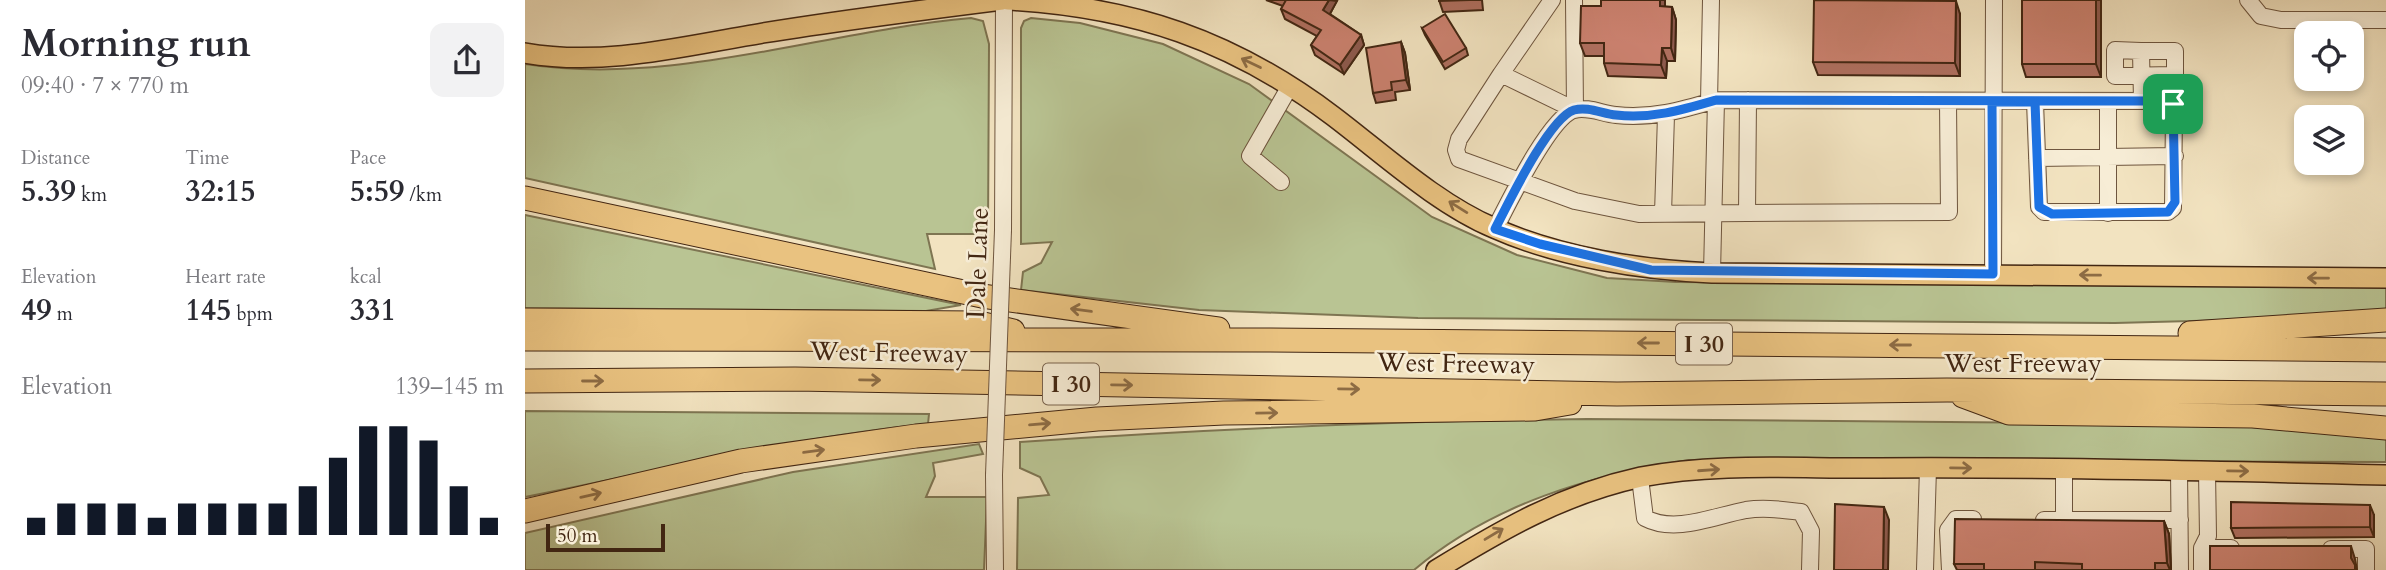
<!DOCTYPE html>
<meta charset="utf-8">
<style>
body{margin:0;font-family:Cardo,serif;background:#f2f2f3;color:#2b2b33;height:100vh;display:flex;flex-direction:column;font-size:26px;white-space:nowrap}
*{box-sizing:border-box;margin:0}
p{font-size:23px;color:#7c7c81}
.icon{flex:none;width:38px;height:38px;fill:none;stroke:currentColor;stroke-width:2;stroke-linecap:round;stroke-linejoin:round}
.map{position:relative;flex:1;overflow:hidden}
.drawer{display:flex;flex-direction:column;background:#fff;width:525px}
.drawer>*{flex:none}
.tools{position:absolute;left:1769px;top:21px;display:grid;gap:14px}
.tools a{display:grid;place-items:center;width:70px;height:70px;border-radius:14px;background:#fff;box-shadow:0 4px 10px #0003;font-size:35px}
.scale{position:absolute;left:21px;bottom:18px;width:119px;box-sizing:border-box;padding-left:7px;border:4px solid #422612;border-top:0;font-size:19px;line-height:24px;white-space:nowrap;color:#422612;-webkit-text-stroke:5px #f7edd6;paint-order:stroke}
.pin{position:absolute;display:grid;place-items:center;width:60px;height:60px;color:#fff;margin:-30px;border-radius:14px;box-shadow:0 4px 10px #0006}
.round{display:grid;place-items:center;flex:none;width:74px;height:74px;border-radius:14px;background:#f2f2f3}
.summary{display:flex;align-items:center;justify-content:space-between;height:119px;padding:0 21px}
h1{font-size:38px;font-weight:800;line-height:52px}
.figures{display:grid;grid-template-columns:repeat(3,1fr);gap:10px;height:119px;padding:7px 21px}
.figures div{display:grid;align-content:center}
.figures b{font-size:30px;font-weight:800}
.figures small{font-size:19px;font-weight:400}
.figures p{font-size:19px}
.chart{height:196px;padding:14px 21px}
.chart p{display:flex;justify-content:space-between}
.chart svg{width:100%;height:126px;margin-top:7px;stroke:#111827;stroke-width:6}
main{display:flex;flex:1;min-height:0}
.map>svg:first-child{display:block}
.green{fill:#b9c493;stroke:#7e7552;stroke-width:2}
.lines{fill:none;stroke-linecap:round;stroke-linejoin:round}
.minor-casing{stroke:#6e553e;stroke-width:18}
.major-casing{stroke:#422612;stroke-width:22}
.highway-casing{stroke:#422612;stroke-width:25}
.minor{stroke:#f7edd6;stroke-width:16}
.major{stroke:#e9c280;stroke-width:19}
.highway{stroke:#e9c280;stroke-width:23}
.minor-bridge-casing{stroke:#6e553e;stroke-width:18;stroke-linecap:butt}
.minor-bridge{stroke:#f7edd6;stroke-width:16}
.wall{fill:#af6f5f;stroke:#422612;stroke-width:2}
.shaded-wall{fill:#8e5a4e;stroke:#422612;stroke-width:2}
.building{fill:#cb816f;stroke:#422612;stroke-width:2}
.oneway{stroke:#8d6c44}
.route-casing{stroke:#fff;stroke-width:14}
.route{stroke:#1a73e8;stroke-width:9}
.labels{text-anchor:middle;stroke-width:5;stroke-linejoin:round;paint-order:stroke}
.shield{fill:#f7edd6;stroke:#78624d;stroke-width:2}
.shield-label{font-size:24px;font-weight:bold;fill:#422612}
.street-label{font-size:26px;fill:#422612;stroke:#f7edd6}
</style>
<main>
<section class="drawer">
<div class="summary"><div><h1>Morning run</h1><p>09:40 · 7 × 770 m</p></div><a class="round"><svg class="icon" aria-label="share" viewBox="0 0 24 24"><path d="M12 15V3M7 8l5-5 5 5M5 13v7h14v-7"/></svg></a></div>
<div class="figures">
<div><p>Distance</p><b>5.39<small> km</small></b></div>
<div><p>Time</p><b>32:15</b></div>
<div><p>Pace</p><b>5:59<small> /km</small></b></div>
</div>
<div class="figures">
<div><p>Elevation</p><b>49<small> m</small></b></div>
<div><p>Heart rate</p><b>145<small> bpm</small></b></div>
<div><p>kcal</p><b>331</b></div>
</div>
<div class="chart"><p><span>Elevation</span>139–145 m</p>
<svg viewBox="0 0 160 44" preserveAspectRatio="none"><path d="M5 44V38M15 44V33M25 44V33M35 44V33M45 44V38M55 44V33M65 44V33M75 44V33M85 44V33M95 44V27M105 44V17M115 44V6M125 44V6M135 44V11M145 44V27M155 44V38"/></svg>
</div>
</section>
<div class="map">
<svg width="1861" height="570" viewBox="0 0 1861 570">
<rect width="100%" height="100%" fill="#f2e3c0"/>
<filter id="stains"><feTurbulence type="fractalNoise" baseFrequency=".00286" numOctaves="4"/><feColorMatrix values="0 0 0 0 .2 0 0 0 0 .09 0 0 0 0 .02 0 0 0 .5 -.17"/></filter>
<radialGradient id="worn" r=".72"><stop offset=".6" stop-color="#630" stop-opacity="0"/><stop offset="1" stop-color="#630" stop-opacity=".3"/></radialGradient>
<!-- green -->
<path class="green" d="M446,18L458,21L464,44L463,234H402L410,269L0,178V64C149,87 298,31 446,18Z
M506,18L555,23L638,44L724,84L907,217L992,255L1082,278L1151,282L1861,287V310L1743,319L1590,323L893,318L674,310L496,290L498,272L516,263L527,242L496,244V28L499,21Z
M0,215L436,305L401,311L0,308Z
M0,411L404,414L403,424C266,437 135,471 0,497Z
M1062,419L1676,424L1861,435V462L1164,460C1066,475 967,504 889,570H492L493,498L524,495L515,477L495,468V442C684,429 873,421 1062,419Z
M454,444L458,454L408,463L410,476L401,497H462L459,570H0V533L268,472Z"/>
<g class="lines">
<defs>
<path id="minor" d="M1049,0L1050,110L976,74L934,139L931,150L934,159L1050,201L1114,214L1222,213L1223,100
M1723,0L1736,16L1756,20H1861
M1616,51L1590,50V76L1650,75V51H1616L1617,101
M976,74L1027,0
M1184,102L1186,0
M1583,102V213
M1512,158L1650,156
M756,182L725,156L765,86
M1222,213L1424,212L1423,102
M1138,214L1141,115
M970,229C983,204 1024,118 1049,110C1063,106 1078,114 1091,115C1127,119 1157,110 1191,100
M478,230L479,0
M1187,273L1191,100L1642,101L1648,104L1649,111L1648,208L1643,212H1519L1514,207L1510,102
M1468,274L1469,0
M1654,470L1655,570
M469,475L470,570
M1115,478L1120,518C1150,534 1189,516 1221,510C1240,507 1258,510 1276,512L1286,531L1285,570
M1519,520H1539V469
M1545,520H1655
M1677,548H1706
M1806,549H1841V570
M1400,570L1403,468
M1425,570L1423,530L1431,519H1448
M1677,570V548L1683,536L1682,471"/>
<path id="major" d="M483,0C609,7 707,40 808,116C857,153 912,204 969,228C1034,257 1116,270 1187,273L1861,278
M0,53C80,67 159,46 238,33C318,20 397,10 477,0
M911,570C978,529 1038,494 1116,477C1193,462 1276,469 1354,468C1523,467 1692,471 1861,475"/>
<path id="highway" d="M0,198L457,296L693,329
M0,320L454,323L488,331
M1665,333L1861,320
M0,339L744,340L1861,350
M0,381L270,379L1092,394L1422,390L1861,394
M1438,396L1484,413L1728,416L1861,428
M0,511L216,461L391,436L572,419L699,413L1010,409L1045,403"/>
</defs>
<!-- minor casing -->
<use href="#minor" class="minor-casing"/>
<!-- major casing -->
<use href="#major" class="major-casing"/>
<!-- highway casing -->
<use href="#highway" class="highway-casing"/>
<!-- minor -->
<use href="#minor" class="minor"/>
<!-- major -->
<use href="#major" class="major"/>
<!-- highway -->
<use href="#highway" class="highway"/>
<defs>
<path id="minor-bridge" d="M469,475L478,230"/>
</defs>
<!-- minor-bridge casing -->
<use href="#minor-bridge" class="minor-bridge-casing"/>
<!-- minor-bridge -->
<use href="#minor-bridge" class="minor-bridge"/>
</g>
<!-- wall -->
<path class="wall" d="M741,0H812L805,14L836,35L839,45L819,74L790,55L786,45L792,36L760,19L756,9L758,6Z
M914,0H957L958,10L918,12Z
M1576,0V77H1501L1497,64Z
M1076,6L1147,7L1151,20L1150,61H1142L1141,78L1083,76L1079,63V56H1060L1055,43Z
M1435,14V76L1293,75L1288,62Z
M897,28L941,48L943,55L920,69L900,35Z
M876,42L880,53L885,90L870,92L871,100L851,103L848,93Z
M1849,515V537L1710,538L1706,528Z
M1639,521L1644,534L1646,570H1432L1429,564Z"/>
<!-- shaded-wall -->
<path class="shaded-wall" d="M804,0L812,1L802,19L798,10Z
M1135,0H1140V19L1135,6Z
M1571,0H1576V77L1571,64Z
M1431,1L1435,14V76L1430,63Z
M1147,7L1151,20L1150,61L1146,48Z
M836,35L839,45L819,74L815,65Z
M876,42L880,53L885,90L881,80Z
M1137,48L1142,61L1141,78L1136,65Z
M1845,505L1849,515V537L1845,527Z
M1359,507L1364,520L1363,570H1358Z
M1639,521L1644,534L1646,570H1645L1642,563Z
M1826,546L1830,559L1832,570H1830L1826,558Z"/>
<!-- building -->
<path class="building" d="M761,0H804L798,10L836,35L815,65L786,45L796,30L756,9Z
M914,0H945L914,1Z
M1076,0H1135V6L1147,7L1146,48H1137L1136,65L1079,63V43H1055L1056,6H1076Z
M1289,0L1431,1L1430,63L1288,62Z
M1497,0H1571V64H1497Z
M920,14L941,48L918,62L897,28Z
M876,42L881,80L866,82L867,90L848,93L841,48Z
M1706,502L1845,505V527L1706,528Z
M1310,504L1359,507L1358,570H1309Z
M1430,519L1639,521L1642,563H1630V570H1557V564L1510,562V570H1459V564H1429Z
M1685,546H1826V558L1830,565V570H1685Z"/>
<!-- one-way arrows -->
<defs><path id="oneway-shaft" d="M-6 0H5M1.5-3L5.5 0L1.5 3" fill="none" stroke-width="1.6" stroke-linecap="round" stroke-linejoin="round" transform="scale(1.75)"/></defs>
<g class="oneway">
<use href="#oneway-shaft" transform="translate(726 63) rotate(-154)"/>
<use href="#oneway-shaft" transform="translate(933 207) rotate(-148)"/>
<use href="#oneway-shaft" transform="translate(1565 275) rotate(-179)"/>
<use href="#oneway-shaft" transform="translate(1793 278) rotate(-179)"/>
<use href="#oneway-shaft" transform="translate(556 310) rotate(-172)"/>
<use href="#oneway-shaft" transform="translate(1123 343) rotate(-180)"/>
<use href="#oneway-shaft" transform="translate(1375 345) rotate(-180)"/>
<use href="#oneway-shaft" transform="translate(345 380) rotate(1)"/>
<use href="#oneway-shaft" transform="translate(68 381)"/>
<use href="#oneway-shaft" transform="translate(597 385) rotate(1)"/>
<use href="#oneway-shaft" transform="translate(824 389) rotate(1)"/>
<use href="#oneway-shaft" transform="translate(742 413) rotate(-1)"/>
<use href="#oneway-shaft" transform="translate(515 424) rotate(-5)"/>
<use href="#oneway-shaft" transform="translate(289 451) rotate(-8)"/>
<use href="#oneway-shaft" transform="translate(1436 468) rotate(1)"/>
<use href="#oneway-shaft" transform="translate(1184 470) rotate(-4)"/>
<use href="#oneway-shaft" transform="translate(1713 471) rotate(1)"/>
<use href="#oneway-shaft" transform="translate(66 495) rotate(-13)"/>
<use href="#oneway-shaft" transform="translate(969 534) rotate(-31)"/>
</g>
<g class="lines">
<defs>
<path id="route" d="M1648,104L1642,101L1191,100C1157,110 1127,119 1091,115C1078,114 1063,106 1049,110C1024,118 983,204 970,229L1015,244L1126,270L1468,274L1467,102H1510L1514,207L1527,214L1643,212L1650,202L1648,104"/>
</defs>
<!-- route casing -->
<use href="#route" class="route-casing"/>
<!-- route -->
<use href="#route" class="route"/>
</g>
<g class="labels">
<!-- shield labels -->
<g class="shield">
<rect x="1151" y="323.5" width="56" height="41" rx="5"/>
<rect x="518" y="363.5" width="56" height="41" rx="5"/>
</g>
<g class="shield-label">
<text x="1179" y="352">I 30</text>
<text x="546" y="392">I 30</text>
</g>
<!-- street labels -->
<g class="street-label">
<text transform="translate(452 263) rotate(-88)" y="9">Dale Lane</text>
<text transform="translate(364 352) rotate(1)" y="9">West Freeway</text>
<text transform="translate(931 363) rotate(1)" y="9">West Freeway</text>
<text x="1498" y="372">West Freeway</text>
</g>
</g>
<rect width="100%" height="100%" filter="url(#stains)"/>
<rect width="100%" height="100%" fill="url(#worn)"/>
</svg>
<div class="tools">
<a><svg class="icon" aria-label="locate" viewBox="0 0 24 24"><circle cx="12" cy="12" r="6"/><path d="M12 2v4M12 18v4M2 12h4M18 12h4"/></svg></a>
<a><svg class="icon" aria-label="layers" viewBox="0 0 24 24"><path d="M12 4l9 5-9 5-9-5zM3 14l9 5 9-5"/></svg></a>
</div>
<div class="scale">50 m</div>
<div class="pin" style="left:1648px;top:104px;background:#1e9e55"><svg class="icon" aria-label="arrive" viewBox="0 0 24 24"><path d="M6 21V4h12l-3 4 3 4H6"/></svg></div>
</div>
</main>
